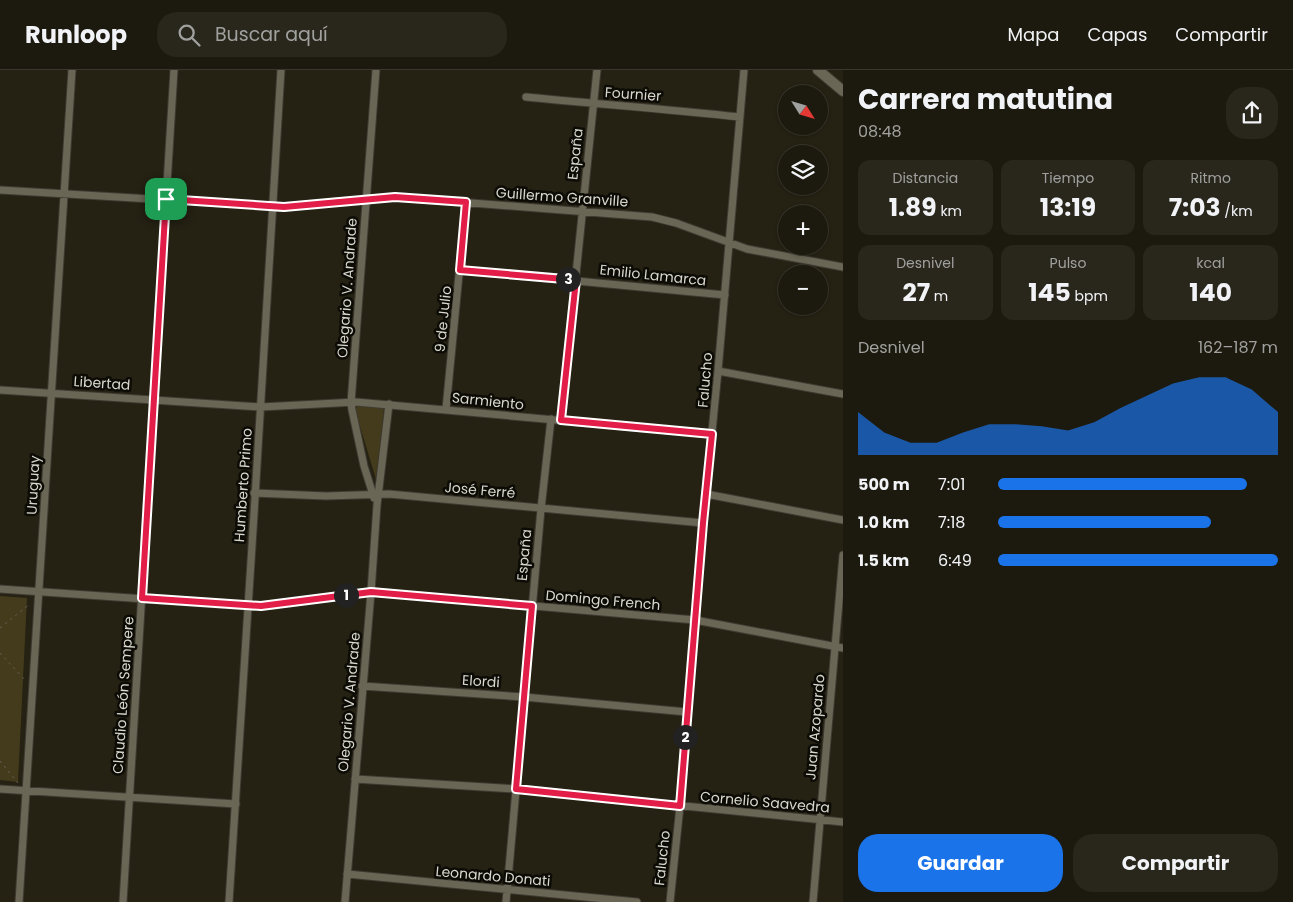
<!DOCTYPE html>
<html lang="es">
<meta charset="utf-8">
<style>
body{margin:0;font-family:Poppins,sans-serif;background:#29261c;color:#f1f3f6;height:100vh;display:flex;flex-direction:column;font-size:19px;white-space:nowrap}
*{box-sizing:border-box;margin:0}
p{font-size:16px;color:#a0a09e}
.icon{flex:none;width:28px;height:28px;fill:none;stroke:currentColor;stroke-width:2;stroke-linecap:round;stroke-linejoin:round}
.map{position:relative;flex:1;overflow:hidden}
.drawer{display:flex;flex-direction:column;background:#1c190e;width:450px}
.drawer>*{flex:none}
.needle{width:32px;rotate:127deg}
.controls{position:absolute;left:778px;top:15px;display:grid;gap:10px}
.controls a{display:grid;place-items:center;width:50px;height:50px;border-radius:50%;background:#1c190e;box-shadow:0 1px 4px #0004,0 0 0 1px #3a382e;font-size:25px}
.pin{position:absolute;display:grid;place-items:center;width:42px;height:42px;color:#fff;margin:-21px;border-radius:10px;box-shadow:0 2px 8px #0006}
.km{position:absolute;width:25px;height:25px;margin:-12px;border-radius:50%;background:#222;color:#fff;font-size:14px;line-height:25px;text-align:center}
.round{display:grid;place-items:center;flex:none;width:52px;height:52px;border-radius:20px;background:#29261c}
.summary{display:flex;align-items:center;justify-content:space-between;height:85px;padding:0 15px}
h1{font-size:28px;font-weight:700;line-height:38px}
.metrics{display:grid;grid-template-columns:repeat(3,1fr);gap:8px;height:85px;padding:5px 15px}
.metrics div{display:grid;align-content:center;border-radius:12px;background:#29261c;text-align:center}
.metrics b{font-size:25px;font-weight:700}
.metrics small{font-size:14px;font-weight:400}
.metrics p{font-size:14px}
.chart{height:140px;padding:10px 15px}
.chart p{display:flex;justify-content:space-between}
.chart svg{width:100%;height:90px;margin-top:5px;fill:#1a73e8;opacity:.7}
.primary-button{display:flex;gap:10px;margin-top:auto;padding:10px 15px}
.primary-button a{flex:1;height:58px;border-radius:20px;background:#1a73e8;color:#fff;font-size:20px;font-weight:700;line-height:58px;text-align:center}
.primary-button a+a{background:#29261c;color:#f1f3f6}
ul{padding:0 15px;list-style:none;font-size:16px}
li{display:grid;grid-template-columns:80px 60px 1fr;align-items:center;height:38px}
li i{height:12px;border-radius:6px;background:#1a73e8}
header{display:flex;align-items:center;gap:30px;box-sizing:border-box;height:70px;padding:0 25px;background:#1c190e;border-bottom:1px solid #3a382e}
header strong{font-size:24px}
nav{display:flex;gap:28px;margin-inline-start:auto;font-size:18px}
.search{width:350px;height:45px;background:#29261c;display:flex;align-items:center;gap:12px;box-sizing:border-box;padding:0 18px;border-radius:20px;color:#a0a09e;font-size:19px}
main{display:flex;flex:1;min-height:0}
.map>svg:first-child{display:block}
.green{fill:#433b1b}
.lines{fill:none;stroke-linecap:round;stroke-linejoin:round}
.street-casing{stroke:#3f3b32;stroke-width:9}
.secondary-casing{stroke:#3f3b32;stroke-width:12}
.path{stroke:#625e52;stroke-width:1;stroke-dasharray:2.5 4;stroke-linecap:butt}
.street{stroke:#6a6655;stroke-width:7}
.secondary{stroke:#6a6655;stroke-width:10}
.route-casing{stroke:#fff;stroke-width:10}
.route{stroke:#e11d48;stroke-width:6}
.labels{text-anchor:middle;stroke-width:5;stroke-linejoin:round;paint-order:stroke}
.street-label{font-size:14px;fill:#dad8ce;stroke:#0c0b05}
</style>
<header>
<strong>Runloop</strong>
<div class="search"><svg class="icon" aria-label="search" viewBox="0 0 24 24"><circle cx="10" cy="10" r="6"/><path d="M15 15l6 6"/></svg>Buscar aquí</div>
<nav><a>Mapa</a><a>Capas</a><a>Compartir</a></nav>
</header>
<main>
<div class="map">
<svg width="843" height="832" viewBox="0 0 843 832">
<rect width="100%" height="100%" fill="#252113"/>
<!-- green -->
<path class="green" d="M358,335L384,338L376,409L355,340Z
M0,526L27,528L18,712L0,710Z"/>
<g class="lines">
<defs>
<path id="street" d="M526,27C597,34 668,39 740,47
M0,120L284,137L395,127L652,147L676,153L747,179L843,197
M460,200L725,225
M718,301L843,324
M0,320L261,337L356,332L712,364
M446,339L466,132
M561,350L597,0
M254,423L326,426L389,424L703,453
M706,424L843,450
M374,428L364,396L352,340L351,333L376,0
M0,519L247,536H261L371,522L695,550L843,578
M362,616L524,627L687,642
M355,709L516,719L843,752
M0,719L236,734
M347,804L637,832
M19,832L72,0
M123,832L174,0
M229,832C248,555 264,277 281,0
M345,832L371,522L377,435L389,334
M506,832L541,439L551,349
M670,832L680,736L703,453L718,301L744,0
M813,832L843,485"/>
<path id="secondary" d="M818,0L843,21"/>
</defs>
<!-- street casing -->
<use href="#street" class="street-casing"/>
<!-- secondary casing -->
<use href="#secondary" class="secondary-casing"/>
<!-- path -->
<path class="path" d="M0,558L30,534
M0,583L25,610
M0,691L18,713"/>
<!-- street -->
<use href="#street" class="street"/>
<!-- secondary -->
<use href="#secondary" class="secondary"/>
</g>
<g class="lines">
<defs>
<path id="route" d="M395,127L466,132L460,200L576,210L561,350L712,364L703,453L680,736L516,719L532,536L371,522L261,536L142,528L166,129L284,137Z"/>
</defs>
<!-- route casing -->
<use href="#route" class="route-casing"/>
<!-- route -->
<use href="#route" class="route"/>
</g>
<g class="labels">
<!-- street labels -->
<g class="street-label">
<text transform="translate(633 24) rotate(4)" y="5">Fournier</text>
<text transform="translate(575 84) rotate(-84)" y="5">España</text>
<text transform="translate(562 127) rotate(4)" y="5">Guillermo Granville</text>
<text transform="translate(653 205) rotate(6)" y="5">Emilio Lamarca</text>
<text transform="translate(347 218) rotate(-86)" y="5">Olegario V. Andrade</text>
<text transform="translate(443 249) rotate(-84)" y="5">9 de Julio</text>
<text transform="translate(705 310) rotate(-85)" y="5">Falucho</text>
<text transform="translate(102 313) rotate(4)" y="5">Libertad</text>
<text transform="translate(488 331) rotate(6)" y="5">Sarmiento</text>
<text transform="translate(33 415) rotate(-87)" y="5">Uruguay</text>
<text transform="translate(243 415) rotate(-86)" y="5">Humberto Primo</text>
<text transform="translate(480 420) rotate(5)" y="5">José Ferré</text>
<text transform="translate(524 485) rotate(-85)" y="5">España</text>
<text transform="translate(603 530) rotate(5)" y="5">Domingo French</text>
<text transform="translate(481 611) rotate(4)" y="5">Elordi</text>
<text transform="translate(123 625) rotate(-86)" y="5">Claudio León Sempere</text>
<text transform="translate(349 632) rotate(-85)" y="5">Olegario V. Andrade</text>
<text transform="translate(815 657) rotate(-85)" y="5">Juan Azopardo</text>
<text transform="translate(765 732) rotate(5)" y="5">Cornelio Saavedra</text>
<text transform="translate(662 788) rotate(-84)" y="5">Falucho</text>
<text transform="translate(493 806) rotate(5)" y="5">Leonardo Donati</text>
</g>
</g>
</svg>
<div class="controls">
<a><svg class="needle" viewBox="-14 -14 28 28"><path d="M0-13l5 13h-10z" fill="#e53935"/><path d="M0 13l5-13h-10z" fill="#a0a09e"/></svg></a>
<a><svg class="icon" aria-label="layers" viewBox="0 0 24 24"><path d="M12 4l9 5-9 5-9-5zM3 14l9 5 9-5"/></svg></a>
<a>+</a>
<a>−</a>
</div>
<div class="pin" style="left:166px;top:129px;background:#1e9e55"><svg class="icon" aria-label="arrive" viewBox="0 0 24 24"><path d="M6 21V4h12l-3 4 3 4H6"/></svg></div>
<b class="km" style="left:346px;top:525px">1</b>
<b class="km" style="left:685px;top:667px">2</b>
<b class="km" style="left:568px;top:209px">3</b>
</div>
<section class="drawer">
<div class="summary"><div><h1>Carrera matutina</h1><p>08:48</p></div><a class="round"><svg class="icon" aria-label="share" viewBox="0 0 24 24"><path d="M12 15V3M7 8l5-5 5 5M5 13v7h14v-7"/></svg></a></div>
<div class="metrics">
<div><p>Distancia</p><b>1.89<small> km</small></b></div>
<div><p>Tiempo</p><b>13:19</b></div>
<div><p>Ritmo</p><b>7:03<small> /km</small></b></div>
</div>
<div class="metrics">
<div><p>Desnivel</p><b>27<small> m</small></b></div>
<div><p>Pulso</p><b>145<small> bpm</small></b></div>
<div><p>kcal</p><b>140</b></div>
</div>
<div class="chart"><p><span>Desnivel</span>162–187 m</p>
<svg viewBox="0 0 160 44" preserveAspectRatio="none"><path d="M0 44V23L10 33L20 38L30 38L40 33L50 29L60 29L70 30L80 32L90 28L100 21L110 15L120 9L130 6L140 6L150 12L160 23V44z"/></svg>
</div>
<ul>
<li><b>500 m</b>7:01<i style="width:89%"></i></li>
<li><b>1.0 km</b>7:18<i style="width:76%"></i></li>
<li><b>1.5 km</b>6:49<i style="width:100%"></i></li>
</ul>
<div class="primary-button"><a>Guardar</a><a>Compartir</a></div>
</section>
</main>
